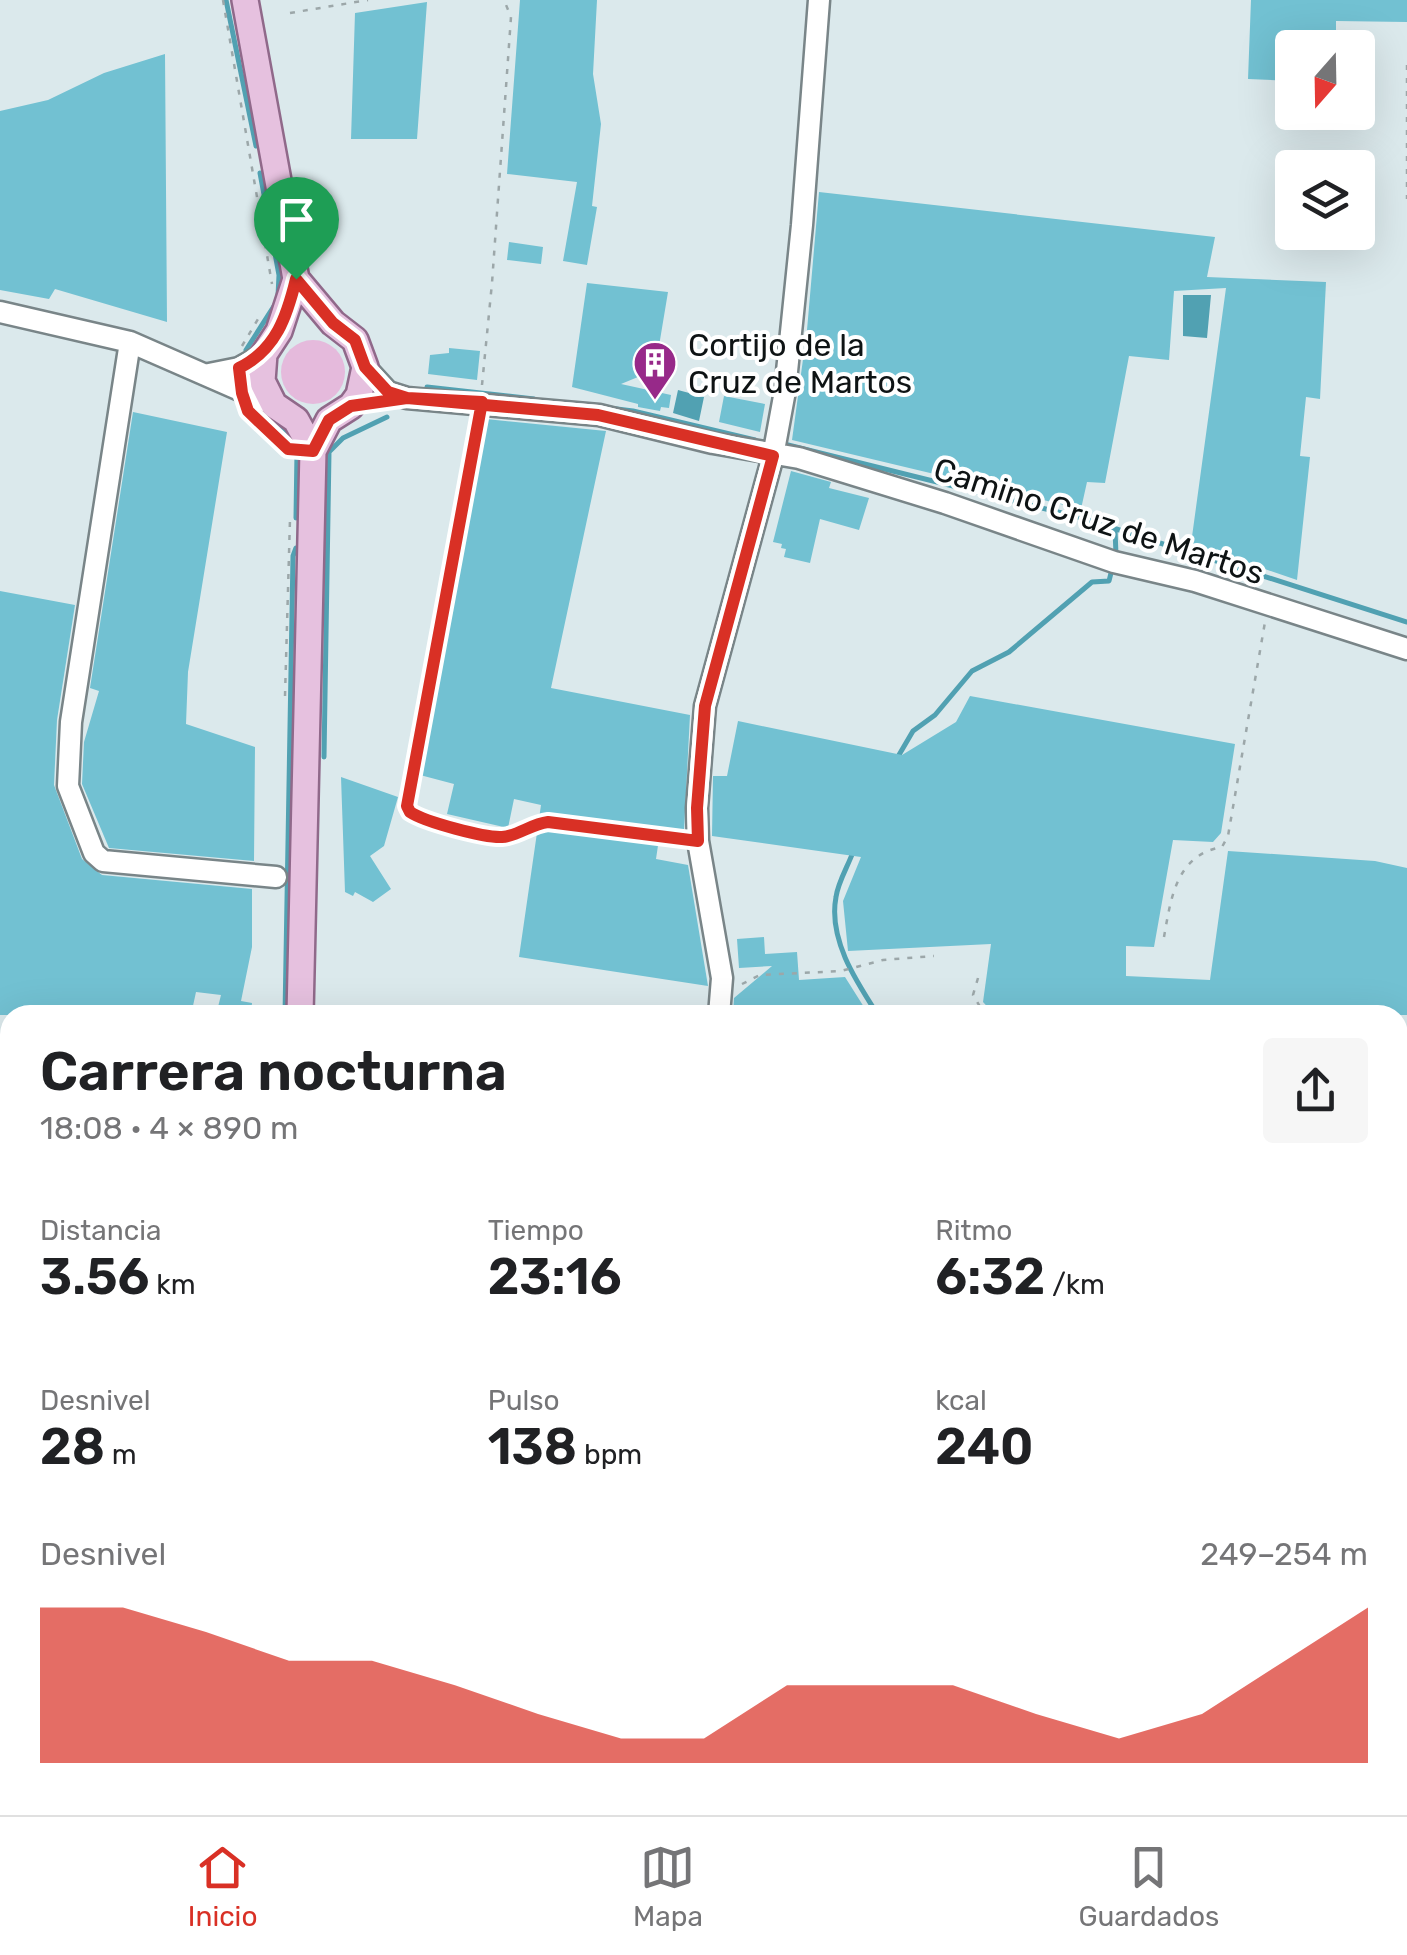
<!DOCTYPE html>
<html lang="es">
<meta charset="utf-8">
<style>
body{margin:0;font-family:Rubik,sans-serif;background:#f6f6f6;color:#202124;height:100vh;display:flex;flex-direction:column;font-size:38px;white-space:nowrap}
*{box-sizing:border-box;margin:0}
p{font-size:32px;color:#757577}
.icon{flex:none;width:55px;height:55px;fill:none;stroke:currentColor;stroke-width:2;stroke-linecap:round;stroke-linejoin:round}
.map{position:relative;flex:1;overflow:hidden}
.side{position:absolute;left:0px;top:1005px;width:1408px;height:810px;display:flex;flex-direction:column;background:#fff;border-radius:30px 30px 0 0;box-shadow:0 10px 40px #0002}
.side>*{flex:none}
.needle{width:65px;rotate:200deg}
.fabs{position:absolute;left:1275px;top:30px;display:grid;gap:20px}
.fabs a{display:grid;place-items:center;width:100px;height:100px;border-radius:10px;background:#fff;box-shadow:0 10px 40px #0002;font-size:50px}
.pin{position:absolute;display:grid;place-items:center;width:85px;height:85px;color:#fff;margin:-102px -42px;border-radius:50% 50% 50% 0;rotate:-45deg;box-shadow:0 0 10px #0007}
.pin .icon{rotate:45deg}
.round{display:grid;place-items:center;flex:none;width:105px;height:105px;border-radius:10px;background:#f6f6f6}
.overview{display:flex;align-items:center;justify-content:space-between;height:170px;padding:0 40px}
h1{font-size:55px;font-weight:600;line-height:75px}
.figures{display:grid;grid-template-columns:repeat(3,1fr);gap:15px;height:170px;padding:10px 40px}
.figures div{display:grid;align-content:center}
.figures b{font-size:50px;font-weight:600}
.figures small{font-size:28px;font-weight:400}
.figures p{font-size:28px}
.chart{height:280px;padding:20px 40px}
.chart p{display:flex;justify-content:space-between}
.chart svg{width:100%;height:180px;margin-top:10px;fill:#d93025;opacity:.7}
.menu{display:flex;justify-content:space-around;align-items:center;height:140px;border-top:2px solid #e0e0e0;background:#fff;font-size:28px;color:#757577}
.menu a{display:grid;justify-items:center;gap:5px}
.menu .on{color:#d93025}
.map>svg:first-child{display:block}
.green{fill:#e5badc}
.water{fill:#51a1b2}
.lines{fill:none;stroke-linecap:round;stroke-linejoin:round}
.stream{stroke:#51a1b2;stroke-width:5}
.building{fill:#72c1d2}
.minor-casing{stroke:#798588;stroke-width:25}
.major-casing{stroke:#90698a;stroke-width:30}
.path{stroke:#9ca7a9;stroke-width:2.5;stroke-dasharray:5 8;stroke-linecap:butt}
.minor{stroke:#fff;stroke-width:20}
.major{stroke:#e6c1df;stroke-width:25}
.route-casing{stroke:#fff;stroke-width:20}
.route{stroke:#d93025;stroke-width:12}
.labels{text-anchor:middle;stroke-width:8;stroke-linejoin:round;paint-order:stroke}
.poi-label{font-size:32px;fill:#0e1314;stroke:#fff;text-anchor:start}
.street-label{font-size:32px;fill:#0e1314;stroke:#fff}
</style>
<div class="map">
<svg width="1407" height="1815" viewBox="0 0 1407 1815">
<rect width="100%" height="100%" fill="#dbe9ec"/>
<!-- green -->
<path class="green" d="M281 372a32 32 0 1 1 64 0a32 32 0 1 1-64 0Z"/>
<!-- water -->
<path class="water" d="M1183,295H1211L1207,338L1183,336Z
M678,390L704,397L699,421L673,413Z"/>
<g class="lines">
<!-- stream -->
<path class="stream" d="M226,0L256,146
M260,173L279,275L278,296
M246,350L274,306
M427,387L534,399
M252,405L295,442
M609,408L633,411L755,440
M780,443L1082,518L1407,622
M296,518L297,452
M1115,529L1116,555
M324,757L329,452L343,438L387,417
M896,760L913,731L935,715L972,671L1009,652L1092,582L1109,581L1112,569
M853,852C848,866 838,882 836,897C828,939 856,981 878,1015
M285,1015L293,556L296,548
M762,1815L766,1805"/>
</g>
<!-- building -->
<path class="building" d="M520,0H597L593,74L601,124L592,206L597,207L587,265L563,261L577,182L507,174Z
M1251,0H1407V22L1336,21V48H1292V81L1248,79Z
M427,2L417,139H351L355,13Z
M165,54L167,322L55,289L49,299L0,290V111L48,100L104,73Z
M819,192L1215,237L1207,277L1326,282L1320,399L1306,397L1300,456L1310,457L1297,580L1191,544L1226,288L1174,291L1169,360L1129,356L1105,483L1087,482L1081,509L792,440L807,330Z
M509,242L543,247L541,264L507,260Z
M587,283L668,292L655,370L621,384L671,395L669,408L661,407L660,411L638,407V404L572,387Z
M449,348L480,351L477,380L428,374L430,355L449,353Z
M724,396L765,404L760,432L719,422Z
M133,412L227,432L188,672L186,724L255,747L254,861L109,848L82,784L84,742L99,691L90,688Z
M486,419L606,431L551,688L690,715L684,831L681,834L660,832L656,859L688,865L708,986L519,957L541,805L514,799L508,828L447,814L454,784L420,775Z
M791,471L831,482L829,488L869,498L859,530L820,519L810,563L784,557L786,549L781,548L782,544L773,542Z
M0,591L75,605L57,720L54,785L82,859L102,875L252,889V947L241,1001L252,1003L251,1015H216L221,995L196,992L191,1015H0Z
M970,696L1235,744L1221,833L1213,842L1173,840L1154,947L1126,946V976L1210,980L1228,851L1375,861L1407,868V1015H995L983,1002L991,944L848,951L843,901L861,857L712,836L713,776H727L738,721L902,755L956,722Z
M341,777L398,797L384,846L370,856L391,889L373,902L355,892L353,896L345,892Z
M764,937L765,954L797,952L799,980L845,977L869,1015H733L734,998L772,966L739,968L737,939Z"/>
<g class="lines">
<defs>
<path id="minor" d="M0,312L130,342L274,405
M130,342L71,722L68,786L94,853L103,861L276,877
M365,367L388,392L407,398L599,415L713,443L799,458L945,503L1114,562L1195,581L1407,649
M209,374L239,368L264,354
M719,1015L722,978L698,841L697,808L705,706L773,456L785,391L802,225L819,0
M489,1815L491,1805"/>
<path id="major" d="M245,0L296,279L279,331L264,354L262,381L274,405L296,420L313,451
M296,279L333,323L355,340L365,367L359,395L351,406L329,420L313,451L300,1015
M202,1815L204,1805"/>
</defs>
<!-- minor casing -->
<use href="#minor" class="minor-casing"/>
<!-- major casing -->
<use href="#major" class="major-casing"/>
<!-- path -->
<path class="path" d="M223,0L272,284
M290,13L368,0
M1407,65V199
M242,346L261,314
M482,385L492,283L511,17L504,0
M246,414L282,451L287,449
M256,419L284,444
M478,423L407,806L409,812C424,822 485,838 502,837C518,836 531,824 547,822L677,839
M285,696L290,519
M1164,937C1171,898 1176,855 1222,847L1228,836L1265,622
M978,978L973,995L985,1015
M742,984L760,975L841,971L883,960L934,956
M1398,1112L1407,1114
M1398,1261L1407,1262"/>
<!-- minor -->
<use href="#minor" class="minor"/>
<!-- major -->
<use href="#major" class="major"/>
</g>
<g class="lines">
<defs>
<path id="route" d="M296,279C287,316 276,350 239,368L242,393L248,411L288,449L313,451L329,420L351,406L407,398L598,415L773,456L705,706L697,808L698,841L548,822C531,824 518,836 502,837C485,838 425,822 410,812L407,806L482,402L407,398L388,392L365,367L355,340L333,323L296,279"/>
</defs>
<!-- route casing -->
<use href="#route" class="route-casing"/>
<!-- route -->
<use href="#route" class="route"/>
</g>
<!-- icons -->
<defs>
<symbol id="building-pin" viewBox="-11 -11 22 30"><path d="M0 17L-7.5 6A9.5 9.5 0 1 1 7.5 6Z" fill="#972989" stroke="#fff"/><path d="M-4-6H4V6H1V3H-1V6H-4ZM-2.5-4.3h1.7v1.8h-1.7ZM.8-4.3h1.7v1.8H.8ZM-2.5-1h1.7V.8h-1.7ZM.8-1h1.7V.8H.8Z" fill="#fff"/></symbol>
</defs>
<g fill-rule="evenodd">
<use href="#building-pin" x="630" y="338" width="50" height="68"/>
</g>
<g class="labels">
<!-- poi labels -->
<g class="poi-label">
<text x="688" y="356">Cortijo de la<tspan x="688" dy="37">Cruz de Martos</tspan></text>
</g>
<!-- street labels -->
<g class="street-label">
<text transform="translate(1099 521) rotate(18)" y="11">Camino Cruz de Martos</text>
</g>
</g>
</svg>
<div class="fabs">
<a><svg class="needle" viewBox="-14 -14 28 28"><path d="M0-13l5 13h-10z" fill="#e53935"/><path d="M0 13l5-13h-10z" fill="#757577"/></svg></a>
<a><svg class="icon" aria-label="layers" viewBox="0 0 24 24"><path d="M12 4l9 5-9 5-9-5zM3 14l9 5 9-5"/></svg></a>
</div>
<div class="pin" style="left:296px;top:279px;background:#1e9e55"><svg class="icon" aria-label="arrive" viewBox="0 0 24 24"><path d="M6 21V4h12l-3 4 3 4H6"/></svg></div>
<section class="side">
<div class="overview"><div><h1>Carrera nocturna</h1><p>18:08 · 4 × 890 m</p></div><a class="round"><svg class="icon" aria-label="share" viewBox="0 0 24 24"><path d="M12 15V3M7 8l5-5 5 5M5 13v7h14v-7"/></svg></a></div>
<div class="figures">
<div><p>Distancia</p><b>3.56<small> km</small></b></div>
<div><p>Tiempo</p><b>23:16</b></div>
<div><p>Ritmo</p><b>6:32<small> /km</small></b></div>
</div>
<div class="figures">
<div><p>Desnivel</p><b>28<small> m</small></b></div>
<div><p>Pulso</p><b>138<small> bpm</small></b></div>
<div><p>kcal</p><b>240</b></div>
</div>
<div class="chart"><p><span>Desnivel</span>249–254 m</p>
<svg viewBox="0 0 160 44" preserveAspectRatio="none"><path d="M0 44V6L10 6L20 12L30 19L40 19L50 25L60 32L70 38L80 38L90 25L100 25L110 25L120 32L130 38L140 32L150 19L160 6V44z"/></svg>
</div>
</section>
</div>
<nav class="menu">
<a class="on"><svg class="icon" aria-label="home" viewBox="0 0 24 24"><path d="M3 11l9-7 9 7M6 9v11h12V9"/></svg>Inicio</a>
<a><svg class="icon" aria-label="map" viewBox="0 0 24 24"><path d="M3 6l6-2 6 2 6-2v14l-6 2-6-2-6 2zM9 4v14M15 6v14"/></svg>Mapa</a>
<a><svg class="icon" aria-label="saved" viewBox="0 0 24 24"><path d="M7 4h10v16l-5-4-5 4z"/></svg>Guardados</a>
</nav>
